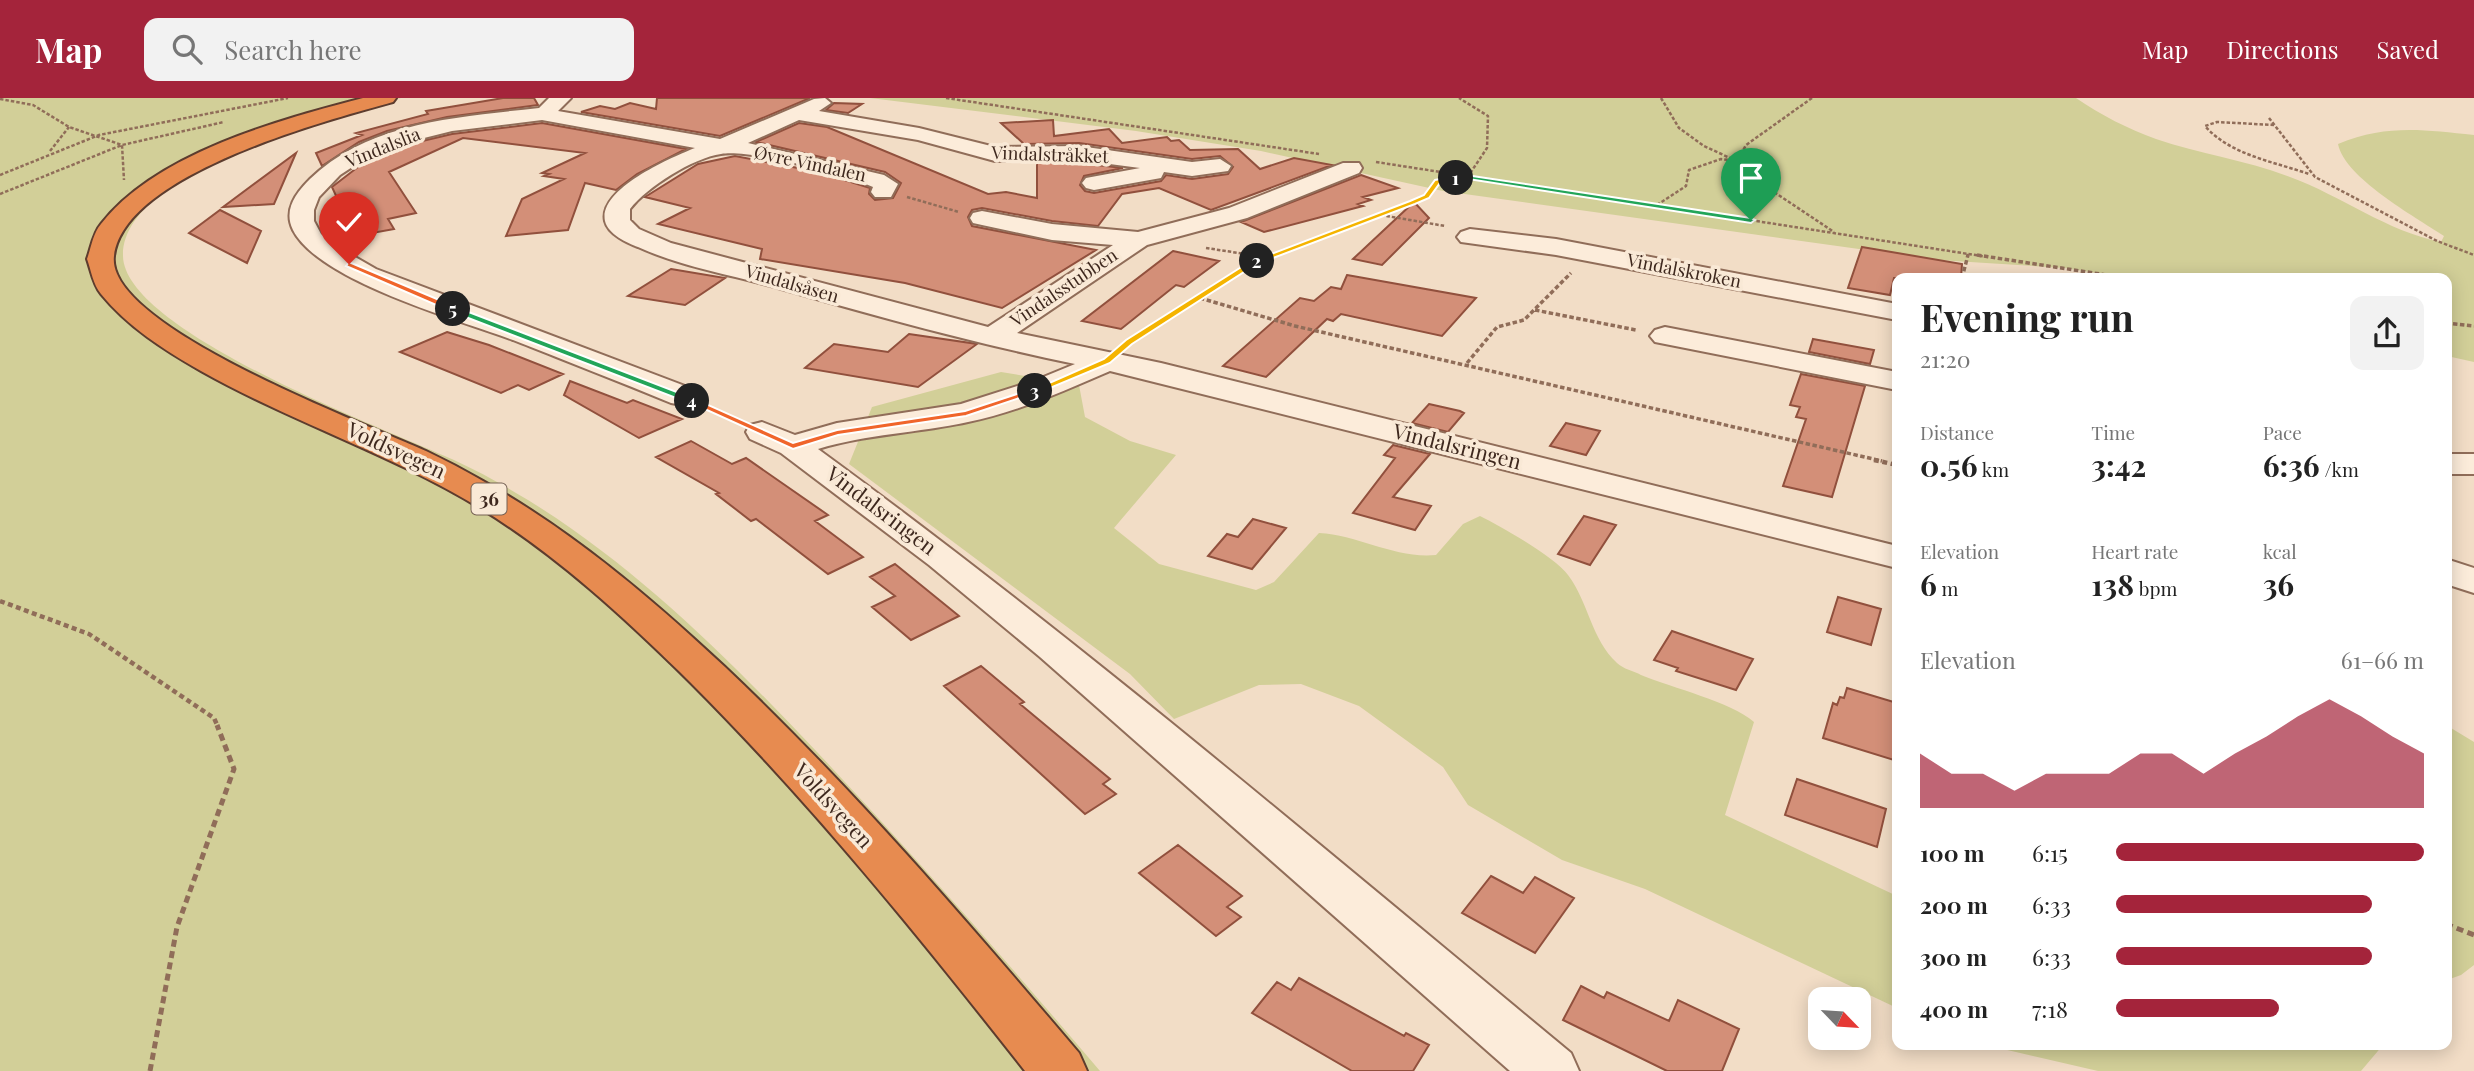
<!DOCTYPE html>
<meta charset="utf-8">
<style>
body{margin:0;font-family:"Playfair Display",serif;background:#f2f2f2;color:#222;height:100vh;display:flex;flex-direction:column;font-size:26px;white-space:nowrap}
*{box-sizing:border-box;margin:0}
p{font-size:23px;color:#767676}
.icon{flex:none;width:38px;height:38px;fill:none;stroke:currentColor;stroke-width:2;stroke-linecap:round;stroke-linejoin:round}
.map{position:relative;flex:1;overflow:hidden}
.panel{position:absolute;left:1892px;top:175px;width:560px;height:777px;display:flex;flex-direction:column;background:#fff;border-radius:14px;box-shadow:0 4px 18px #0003}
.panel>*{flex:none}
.needle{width:46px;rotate:115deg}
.buttons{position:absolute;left:1808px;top:889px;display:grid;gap:14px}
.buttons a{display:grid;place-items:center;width:63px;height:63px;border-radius:14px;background:#fff;box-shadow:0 4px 18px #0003;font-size:35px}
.pin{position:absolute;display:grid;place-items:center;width:60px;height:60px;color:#fff;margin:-72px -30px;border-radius:50% 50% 50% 0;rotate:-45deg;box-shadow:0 0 7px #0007}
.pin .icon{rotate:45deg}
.km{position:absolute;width:35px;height:35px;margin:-18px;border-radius:50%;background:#222;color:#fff;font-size:19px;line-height:35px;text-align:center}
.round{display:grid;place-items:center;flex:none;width:74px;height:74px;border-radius:14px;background:#f2f2f2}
.headline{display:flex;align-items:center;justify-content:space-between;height:119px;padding:0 28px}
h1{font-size:38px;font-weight:700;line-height:52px}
.metrics{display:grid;grid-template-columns:repeat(3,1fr);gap:10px;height:119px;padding:7px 28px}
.metrics div{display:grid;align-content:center}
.metrics b{font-size:30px;font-weight:700}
.metrics small{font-size:19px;font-weight:400}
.metrics p{font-size:19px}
.chart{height:196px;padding:14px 28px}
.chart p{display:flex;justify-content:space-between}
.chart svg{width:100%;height:126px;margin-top:7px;fill:#a4243b;opacity:.7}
ul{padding:0 28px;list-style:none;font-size:23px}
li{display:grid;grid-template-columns:112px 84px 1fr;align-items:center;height:52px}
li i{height:18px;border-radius:9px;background:#a4243b}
header{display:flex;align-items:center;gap:42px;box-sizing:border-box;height:98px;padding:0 35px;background:#a4243b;color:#fff}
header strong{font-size:33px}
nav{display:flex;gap:38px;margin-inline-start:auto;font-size:24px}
.search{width:490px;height:63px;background:#f2f2f2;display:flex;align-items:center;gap:18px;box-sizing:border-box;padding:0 24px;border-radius:14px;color:#767676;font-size:26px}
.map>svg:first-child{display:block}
.green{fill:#d2cf98}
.building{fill:#d38f78;stroke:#91503d;stroke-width:2}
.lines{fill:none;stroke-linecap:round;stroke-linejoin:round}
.minor-casing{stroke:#906d59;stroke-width:4}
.highway-casing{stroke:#5d3c2e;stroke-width:4}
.path-far3{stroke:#906d59;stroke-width:2.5;stroke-dasharray:3.5 2;stroke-linecap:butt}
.path-far2{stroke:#906d59;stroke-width:3.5;stroke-dasharray:4.5 2.5;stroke-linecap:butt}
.path-far1{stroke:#906d59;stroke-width:4.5;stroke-dasharray:5 3.5;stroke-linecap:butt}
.path{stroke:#906d59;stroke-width:5;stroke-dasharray:7 4.5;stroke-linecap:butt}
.minor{fill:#fcecda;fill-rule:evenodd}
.highway{fill:#e78b50;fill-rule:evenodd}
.split-1{fill:#22a559;stroke:#fff;stroke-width:2}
.split-2{fill:#f5b400;stroke:#fff;stroke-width:2}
.split-3{fill:#f5b400;stroke:#fff;stroke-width:2}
.split-4{fill:#f0652b;stroke:#fff;stroke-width:2}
.split-5{fill:#22a559;stroke:#fff;stroke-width:2}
.split-6{fill:#f0652b;stroke:#fff;stroke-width:2}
.labels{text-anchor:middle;stroke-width:7;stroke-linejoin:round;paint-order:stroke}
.far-street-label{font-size:18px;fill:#3e281e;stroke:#f9e9d6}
.shield{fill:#f9e9d6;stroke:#766255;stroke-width:2}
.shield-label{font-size:19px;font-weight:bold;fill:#3e281e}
.street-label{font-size:21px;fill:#3e281e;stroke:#f9e9d6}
</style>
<header>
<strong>Map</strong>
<div class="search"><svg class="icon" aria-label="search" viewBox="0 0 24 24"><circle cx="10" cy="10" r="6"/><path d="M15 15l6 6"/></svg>Search here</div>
<nav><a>Map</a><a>Directions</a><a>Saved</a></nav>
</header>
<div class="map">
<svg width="2474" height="973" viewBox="0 0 2474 973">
<rect width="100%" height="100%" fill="#f2ddc6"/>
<!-- green -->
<path class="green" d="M0,0H401C336,18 121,73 123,158C124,234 391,333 456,363C480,374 505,388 528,402C638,470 729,561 817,654C915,758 1008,865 1100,973H0Z
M870,0H2076C2101,17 2128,31 2156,41C2200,56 2246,62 2290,79C2342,98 2386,133 2441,144L2444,138C2414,118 2345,80 2338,46C2387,26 2423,32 2474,37V264L2447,258L2446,180H2130L2064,170L1938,162L1443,93L1261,53L1136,33Z
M1001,274L1079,287L1085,319L1130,343L1176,357L1114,430L1159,466L1256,492L1274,484L1319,435C1359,437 1395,461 1436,457L1463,426L1480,418C1502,429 1555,459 1568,477C1589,505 1591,541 1617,565C1623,571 1634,573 1641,577C1673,590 1731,604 1754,624L1725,717L1897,798V910L1645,791L1562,762L1468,707L1443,669L1359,608L1301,586L1259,587L1174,621L1130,576L849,366L872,309Z
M2446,627L2474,644V867L2461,877L2447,882Z
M1986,947H2383L2361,973H2098Z"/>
<!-- building -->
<path class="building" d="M503,0H534L538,7L447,19L387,33L359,44L322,68L316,55L362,37L356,35L428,16L426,13Z
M657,0H810L720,38L581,14L600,8L615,11L630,5L656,11Z
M834,5L862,6L848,15L826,12Z
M1053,22L1054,38L1109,31L1122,45L1167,39L1171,43L1179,42L1190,52L1238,51L1260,71L1294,60L1332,67L1211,112L1159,90L1122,96L1098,128L1052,123L982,110L972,112L968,119L972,128L1096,152L1002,210L905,185L760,161L762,151L658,126L690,110L645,99L698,66L735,58L819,74L870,90L869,96L875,102L893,100L901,85L885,74L756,44L799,25L827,29L988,96L1006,94L1037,100V65H1079L1123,70L1084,78L1080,87L1085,93L1094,95L1161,83L1166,77L1192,81L1228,76L1233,69L1220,58L1192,61L1079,45L1024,46L1001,25Z
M542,25L686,51L637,76L616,92L585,85L568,132L506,138L522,101L564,81L544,78L549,76L542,75L585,55L463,40L389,74L416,115L388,121L394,131L367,136L353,111L343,113L332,89L367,62L397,49L452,36Z
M296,55L274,106L223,109Z
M1361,77L1398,90L1363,99L1371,102L1358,106L1363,108L1264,134L1241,124Z
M1414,104L1429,120L1382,167L1353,161Z
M220,112L261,133L247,165L189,135Z
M1862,149L1962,166L1961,180H1894L1890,197L1848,190Z
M1173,153L1219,163L1184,189L1176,187L1121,231L1082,223Z
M671,171L725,180L685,207L628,198Z
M1347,177L1476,200L1442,238L1341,216L1333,223L1327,221L1266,279L1223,268L1300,200L1314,203L1331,189L1341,191Z
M447,234L489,247L563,276L529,292L518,287L501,295L400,254Z
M909,236L977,246L918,289L805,270L834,246L888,254Z
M1813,241L1874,252L1870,266L1809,254Z
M1801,276L1865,288L1832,399L1783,388L1806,321L1796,319L1800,309L1790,307Z
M570,283L627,305L633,302L682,321L639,340L564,297Z
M1429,306L1460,313L1464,315L1448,334L1412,325Z
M1566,325L1600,333L1586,357L1550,348Z
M691,343L732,366L746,360L828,417L815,423L863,459L828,476L756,421L751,423L716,396L719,395L656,359Z
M1393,347L1430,356L1393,399L1431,408L1415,432L1353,415L1395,360L1384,357Z
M1584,418L1616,427L1590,467L1558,456Z
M1253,421L1286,430L1252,471L1208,458L1227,436L1238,439Z
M895,466L959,518L911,542L872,509L895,498L870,479Z
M1838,499L1881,511L1871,547L1827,534Z
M1672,533L1753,561L1736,592L1676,573L1678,570L1654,562Z
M981,568L1024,604L1020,606L1110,681L1103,686L1116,696L1085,716L944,588Z
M1847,590L1897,605V663L1823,640L1833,605L1837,607L1840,599L1844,600Z
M1797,681L1886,711L1877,749L1785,717Z
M1178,747L1242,798L1227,809L1241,819L1216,838L1139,775Z
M1491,778L1523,795L1535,779L1574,800L1535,855L1462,815Z
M1299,880L1404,938L1406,935L1429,947L1413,973H1352L1252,915L1277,884L1291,892Z
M1581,888L1604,900L1607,894L1669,923L1678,902L1739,931L1722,973H1667L1563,922Z"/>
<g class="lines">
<defs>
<path id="minor" d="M549,0H571L558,13L720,41L814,1L825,0L831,5L819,13L919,30L995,49L1079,48L1192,64L1220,61L1231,68L1228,73L1192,78L1164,74L1161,80L1094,92L1086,90L1082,85L1086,80L1140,70L1079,62L995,63L918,42L799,22L748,45L884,77L898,86L891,99H875L871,94L873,89C844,76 751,51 721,56C693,60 647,89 630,111V122L639,131L671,145L988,229L1113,147L1052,142L982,127L973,125L970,120L973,115L982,113L1052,126L1138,134L1229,110L1343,65H1359L1362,70L1359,75L1247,120L1147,147L1017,235L1161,265L1897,448V470L1110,273C1064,293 1017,314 968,324C918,335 867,336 818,351C1078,541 1323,750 1571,955L1579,973H1510L1040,559L929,467L781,355L750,341L746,334L750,327L762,324L795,337L837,325L961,306L1036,282L1075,266C973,245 872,217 771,188C726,176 680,168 638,149C627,145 608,136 605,123C598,91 672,59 695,50L542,22L452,33L396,47L366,60L340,77L319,99L314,112V123L321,136L336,148L376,171L693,291L698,298L693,305L682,307L671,305C618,283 566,263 513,242C459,222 319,183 293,132C283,112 296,95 310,81C370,23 460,19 539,10Z
M1470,131L1556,141L1897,206V222L1556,157L1461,144L1457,139L1461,134Z
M1665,229L1897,274V292L1655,244L1650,238L1655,232Z
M2446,356H2474V376H2446Z
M2446,461L2474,470V495L2446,486Z"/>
<path id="highway" d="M363,0H396L393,4C325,23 124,76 114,158C105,229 369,327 426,353C445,362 464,372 483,383C572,433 650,499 725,569C852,689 966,822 1079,955L1087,973H1025C919,838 811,705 690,584C625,520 558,458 480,410C391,356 292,324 201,273C164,252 128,229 101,196C93,187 91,172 87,161C91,150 93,135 101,126C156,55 279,22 363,0Z"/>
</defs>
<!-- minor casing -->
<use href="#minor" class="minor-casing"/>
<!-- highway casing -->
<use href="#highway" class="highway-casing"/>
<!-- path-far3 -->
<path class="path-far3" d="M946,0L1319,56
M1661,0L1679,30L1704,48L1730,60
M1812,0L1746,47L1737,63L1747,76L1834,134
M0,1L33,7L69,29L122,47L124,82
M2269,20L2315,79L2437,143L2474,157
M2274,27L2217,24L2205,28C2230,57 2275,64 2309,76
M50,53L69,29
M1376,64L1988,159
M0,77L99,37L288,0
M1438,83L1471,74L1487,50L1488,18L1459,0
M0,96L122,47L224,24
M907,99L959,114
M1657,107L1686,88L1689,72L1721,61L1737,63
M1381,117L1445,128
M1206,150L1265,159
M1268,159L1427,98L1441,78L1439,74
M1967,159L1968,156"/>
<!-- path-far2 -->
<path class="path-far2" d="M1253,157L1267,159
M1977,157L2126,180
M1962,180L1968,157
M1200,200L1295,228L1882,363
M1535,212L1636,232
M2446,225L2474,228
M1132,242L1257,163L1273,157
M1467,265L1497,229L1524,222L1571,175
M708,310L736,322"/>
<!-- path-far1 -->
<path class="path-far1" d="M1874,362L1897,367
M0,503L89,536L214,620L218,629"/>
<!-- path -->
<path class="path" d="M2446,826L2474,837
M150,973L177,829L234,671L217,627"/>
<!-- minor -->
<use href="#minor" class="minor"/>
<!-- highway -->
<use href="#highway" class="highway"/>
</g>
<!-- split-1 -->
<path class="split-1" d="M1459,76L1751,120L1755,122L1751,125L1462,80L1453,81Z"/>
<!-- split-2 -->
<path class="split-2" d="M1456,78L1458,81L1440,85L1429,100L1415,106L1260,165L1253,163L1410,103L1424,97L1435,82Z"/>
<!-- split-3 -->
<path class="split-3" d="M1254,161L1261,163L1132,246L1110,265L1038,295L1031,293L1104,261L1126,242Z"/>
<!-- split-4 -->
<path class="split-4" d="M1032,291L1040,293L966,318L838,337L793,351L687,303L695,301L793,345L837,332L965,313Z"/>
<!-- split-5 -->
<path class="split-5" d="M453,208L695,301L697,303L689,305L450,213Z"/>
<!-- split-6 -->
<path class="split-6" d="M349,164L456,209L457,211L450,213L346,168Z"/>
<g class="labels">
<!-- far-street labels -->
<g class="far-street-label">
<text transform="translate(383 50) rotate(-22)" y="6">Vindalslia</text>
<text transform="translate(1050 57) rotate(2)" y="6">Vindalstråkket</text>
<text transform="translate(810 66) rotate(12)" y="6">Øvre Vindalen</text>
<text transform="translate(1684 173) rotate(11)" y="6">Vindalskroken</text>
<text transform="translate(792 186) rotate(16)" y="6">Vindalsåsen</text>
<text transform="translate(1064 190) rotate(-34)" y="6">Vindalsstubben</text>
</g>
<!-- shield labels -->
<rect class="shield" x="471.5" y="385.5" width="35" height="31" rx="5"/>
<g class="shield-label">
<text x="489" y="408">36</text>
</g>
<!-- street labels -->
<g class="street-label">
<text transform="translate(1457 349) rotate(14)" y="7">Vindalsringen</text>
<text transform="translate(396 353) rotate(25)" y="7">Voldsvegen</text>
<text transform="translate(881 413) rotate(37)" y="7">Vindalsringen</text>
<text transform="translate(833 708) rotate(48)" y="7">Voldsvegen</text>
</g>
</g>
</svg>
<div class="buttons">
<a><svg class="needle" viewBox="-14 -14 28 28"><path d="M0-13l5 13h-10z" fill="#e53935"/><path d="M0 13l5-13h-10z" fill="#767676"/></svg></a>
</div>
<div class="pin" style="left:1751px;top:122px;background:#1e9e55"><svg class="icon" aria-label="arrive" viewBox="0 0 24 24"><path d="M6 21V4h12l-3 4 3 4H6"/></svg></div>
<div class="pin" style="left:349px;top:166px;background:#d93025"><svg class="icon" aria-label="check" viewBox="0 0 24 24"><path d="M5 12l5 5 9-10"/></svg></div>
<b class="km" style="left:1456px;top:80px">1</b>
<b class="km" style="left:1257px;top:163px">2</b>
<b class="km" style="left:1035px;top:293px">3</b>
<b class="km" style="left:692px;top:303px">4</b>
<b class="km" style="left:453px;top:211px">5</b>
<section class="panel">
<div class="headline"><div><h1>Evening run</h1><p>21:20</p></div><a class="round"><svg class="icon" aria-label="share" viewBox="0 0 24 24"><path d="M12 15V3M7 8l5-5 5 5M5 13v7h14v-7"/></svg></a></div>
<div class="metrics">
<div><p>Distance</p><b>0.56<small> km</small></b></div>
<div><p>Time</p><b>3:42</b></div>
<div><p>Pace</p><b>6:36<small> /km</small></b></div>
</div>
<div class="metrics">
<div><p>Elevation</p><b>6<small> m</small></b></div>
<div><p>Heart rate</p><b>138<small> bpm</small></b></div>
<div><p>kcal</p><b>36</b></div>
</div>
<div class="chart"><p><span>Elevation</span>61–66 m</p>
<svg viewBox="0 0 160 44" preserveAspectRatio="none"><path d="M0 44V25L10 32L20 32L30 38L40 32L50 32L60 32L70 25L80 25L90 32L100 25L110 19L120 12L130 6L140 12L150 19L160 25V44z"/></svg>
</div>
<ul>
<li><b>100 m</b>6:15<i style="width:100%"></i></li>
<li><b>200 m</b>6:33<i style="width:83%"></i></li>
<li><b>300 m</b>6:33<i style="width:83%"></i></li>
<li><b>400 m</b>7:18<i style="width:53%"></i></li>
</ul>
</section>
</div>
